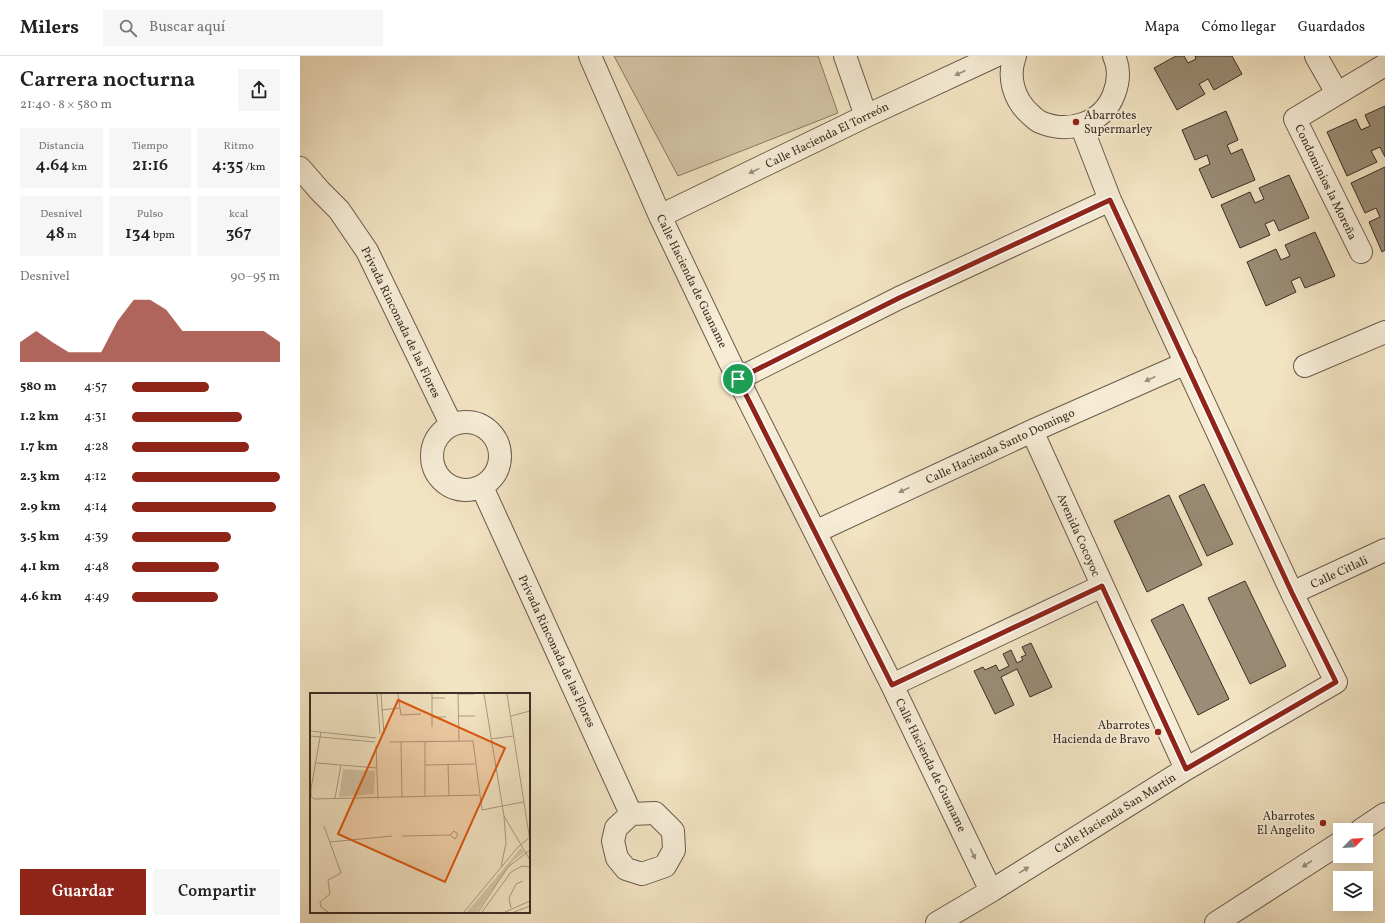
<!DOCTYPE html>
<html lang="es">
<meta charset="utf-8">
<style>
body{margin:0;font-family:Vollkorn,serif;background:#f6f6f6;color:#222;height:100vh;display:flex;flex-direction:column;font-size:15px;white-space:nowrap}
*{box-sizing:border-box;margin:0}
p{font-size:13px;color:#767676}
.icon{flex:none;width:22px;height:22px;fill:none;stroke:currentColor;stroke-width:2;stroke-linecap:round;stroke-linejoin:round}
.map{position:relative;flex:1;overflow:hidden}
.sheet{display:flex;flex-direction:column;background:#fff;width:300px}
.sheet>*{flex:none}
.needle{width:26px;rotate:66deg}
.buttons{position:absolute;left:1033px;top:767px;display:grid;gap:8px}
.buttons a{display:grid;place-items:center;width:40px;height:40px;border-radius:0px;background:#fff;box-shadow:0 4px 16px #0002;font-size:20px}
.pin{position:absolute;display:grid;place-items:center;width:34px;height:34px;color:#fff;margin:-17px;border:2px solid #fff;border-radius:50%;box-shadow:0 1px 4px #0007}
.round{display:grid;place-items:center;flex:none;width:42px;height:42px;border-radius:0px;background:#f6f6f6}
.headline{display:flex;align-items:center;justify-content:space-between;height:68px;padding:0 20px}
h1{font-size:22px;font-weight:600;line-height:30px}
.metrics{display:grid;grid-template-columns:repeat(3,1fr);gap:6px;height:68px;padding:4px 20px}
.metrics div{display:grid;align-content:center;border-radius:0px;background:#f6f6f6;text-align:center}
.metrics b{font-size:17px;font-weight:600}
.metrics small{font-size:11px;font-weight:400}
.metrics p{font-size:11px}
.chart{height:112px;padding:8px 20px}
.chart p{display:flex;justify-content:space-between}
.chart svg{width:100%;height:72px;margin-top:4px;fill:#8f2418;opacity:.7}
.primary-button{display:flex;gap:8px;margin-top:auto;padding:8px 20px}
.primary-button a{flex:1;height:46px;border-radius:0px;background:#8f2418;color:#fff;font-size:16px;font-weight:600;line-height:46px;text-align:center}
.primary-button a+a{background:#f6f6f6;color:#222}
ul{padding:0 20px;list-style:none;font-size:13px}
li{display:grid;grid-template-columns:64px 48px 1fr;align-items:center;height:30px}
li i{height:10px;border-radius:5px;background:#8f2418}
header{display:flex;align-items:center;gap:24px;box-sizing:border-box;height:56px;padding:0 20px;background:#fff;border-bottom:1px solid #e0e0e0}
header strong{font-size:19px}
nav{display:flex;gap:22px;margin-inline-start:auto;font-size:14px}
.search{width:280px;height:36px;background:#f6f6f6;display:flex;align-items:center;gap:10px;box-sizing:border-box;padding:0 14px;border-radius:0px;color:#767676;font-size:15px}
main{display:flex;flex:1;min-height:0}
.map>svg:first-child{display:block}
.green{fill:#d3c4a7;stroke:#877966}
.building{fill:#9a8c76;stroke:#3b2e24}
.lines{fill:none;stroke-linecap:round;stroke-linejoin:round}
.street-casing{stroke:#695b4c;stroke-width:24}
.street{stroke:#f7edd7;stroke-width:22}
.oneway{fill:#998e7e}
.route-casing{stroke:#fff;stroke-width:8}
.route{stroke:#8f2418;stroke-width:5}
.poi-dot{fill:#8f2418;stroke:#f7edd7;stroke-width:1.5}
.labels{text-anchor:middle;stroke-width:3.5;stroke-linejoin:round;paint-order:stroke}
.poi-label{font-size:12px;fill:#3b2e24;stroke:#f7edd7;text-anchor:end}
.street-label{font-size:12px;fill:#3b2e24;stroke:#f7edd7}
.inset-road{fill:none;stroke:#a99b83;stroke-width:1}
.view{fill:#df570d;fill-opacity:0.15;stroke:#df570d;stroke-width:2}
.inset-edge{fill:none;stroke:#3b2e24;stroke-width:2}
</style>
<header>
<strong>Milers</strong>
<div class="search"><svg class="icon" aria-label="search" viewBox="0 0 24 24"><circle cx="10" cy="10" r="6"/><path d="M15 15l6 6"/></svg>Buscar aquí</div>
<nav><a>Mapa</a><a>Cómo llegar</a><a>Guardados</a></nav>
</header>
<main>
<section class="sheet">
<div class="headline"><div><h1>Carrera nocturna</h1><p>21:40 · 8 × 580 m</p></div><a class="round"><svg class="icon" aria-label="share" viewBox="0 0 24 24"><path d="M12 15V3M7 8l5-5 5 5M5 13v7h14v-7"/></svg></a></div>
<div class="metrics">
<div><p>Distancia</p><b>4.64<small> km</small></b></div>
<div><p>Tiempo</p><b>21:16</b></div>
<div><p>Ritmo</p><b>4:35<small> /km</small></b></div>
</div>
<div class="metrics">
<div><p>Desnivel</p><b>48<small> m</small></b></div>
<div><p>Pulso</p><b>134<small> bpm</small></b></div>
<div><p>kcal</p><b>367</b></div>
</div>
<div class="chart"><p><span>Desnivel</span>90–95 m</p>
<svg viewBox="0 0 160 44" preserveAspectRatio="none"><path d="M0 44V32L10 25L20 32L30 38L40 38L50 38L60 19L70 6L80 6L90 12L100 25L110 25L120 25L130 25L140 25L150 25L160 32V44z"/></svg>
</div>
<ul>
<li><b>580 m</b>4:57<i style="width:52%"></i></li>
<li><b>1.2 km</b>4:31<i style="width:74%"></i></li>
<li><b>1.7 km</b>4:28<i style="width:79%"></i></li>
<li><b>2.3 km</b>4:12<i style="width:100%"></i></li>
<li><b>2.9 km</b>4:14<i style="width:97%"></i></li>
<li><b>3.5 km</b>4:39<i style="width:67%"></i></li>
<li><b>4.1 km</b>4:48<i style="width:59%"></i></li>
<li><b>4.6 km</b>4:49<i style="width:58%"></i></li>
</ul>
<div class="primary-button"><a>Guardar</a><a>Compartir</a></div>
</section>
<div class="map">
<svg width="1085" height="867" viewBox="0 0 1085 867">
<rect width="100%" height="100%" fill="#f2e3c2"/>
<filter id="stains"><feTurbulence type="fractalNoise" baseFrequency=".005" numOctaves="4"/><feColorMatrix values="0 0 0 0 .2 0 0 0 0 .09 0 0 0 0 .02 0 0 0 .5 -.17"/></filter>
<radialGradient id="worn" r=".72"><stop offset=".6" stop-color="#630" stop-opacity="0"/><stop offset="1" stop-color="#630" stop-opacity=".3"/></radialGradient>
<!-- green -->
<path class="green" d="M314,0H518L538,57L378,120Z"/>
<!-- building -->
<path class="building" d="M876,0H884L888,7L896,3L895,0H932L942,18L914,34L908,23L899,28L905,38L877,54L854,12Z
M1085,50V101L1080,91L1071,95L1077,106L1047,120L1027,76L1056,63L1061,74L1070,70L1065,59Z
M926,55L938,84L927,89L931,98L942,93L955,124L912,142L899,113L910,108L907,99L895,104L882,74Z
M1085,111V194L1082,196L1069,166L1080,161L1076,152L1065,157L1051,127Z
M989,119L1009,162L979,175L974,164L965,168L970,179L940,192L921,149L950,136L955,147L964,143L959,132Z
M1015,176L1035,220L1005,232L1000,221L991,225L996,236L966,250L947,206L976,193L981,204L990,200L985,189Z
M904,428L933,488L907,500L879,440Z
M869,439L902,509L847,536L814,465Z
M945,525L986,610L950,628L908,542Z
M883,548L929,643L898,659L851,564Z
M731,587L752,631L730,641L717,613L701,621L714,649L695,658L674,615L683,611L685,614L696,609L699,615L709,610L703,598L711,594L717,607L723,604L721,601L726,599L722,591Z"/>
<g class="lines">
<defs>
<path id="street" d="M290,0L360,160L438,323L592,629L691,835
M545,0L566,60
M715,0C707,21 714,44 730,58C733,61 736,64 740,66C768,78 803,68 814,38C819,25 820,13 814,0
M1016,0L1037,37
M0,112L20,135L39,154L67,195L151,368
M360,160L566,60L695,0
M1061,196L995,63L1085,9
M1005,310L1085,276
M438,323L599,242L810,144
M132 400a34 34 0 1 1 68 0a34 34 0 1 1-68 0Z
M732,375L886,713
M182,431L331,758
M515,476L732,375L886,307
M992,537L1085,494
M592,629L802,530
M355,757L373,775L374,794L365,810L342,818L326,813L317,802L313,785L316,772L331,758Z
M1061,774L1085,758
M637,867L691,835L886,713L1036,626L992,537L810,144L781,69
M916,867L1040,787"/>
</defs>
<!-- street casing -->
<use href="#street" class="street-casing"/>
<!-- street -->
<use href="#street" class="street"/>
</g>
<!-- one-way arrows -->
<defs><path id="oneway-solid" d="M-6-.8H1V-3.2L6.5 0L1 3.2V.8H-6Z"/></defs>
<g class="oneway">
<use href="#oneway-solid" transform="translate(660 17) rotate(155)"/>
<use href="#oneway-solid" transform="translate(454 115) rotate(154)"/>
<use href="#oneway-solid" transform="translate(850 323) rotate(156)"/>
<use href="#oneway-solid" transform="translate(604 434) rotate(155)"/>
<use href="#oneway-solid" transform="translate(673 798) rotate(64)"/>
<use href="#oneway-solid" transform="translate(1007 808) rotate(147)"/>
<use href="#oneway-solid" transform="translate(724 814) rotate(-32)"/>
</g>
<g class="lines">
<defs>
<path id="route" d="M810,144L992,537L1036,626L886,713L802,530L592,629L438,323L599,242Z"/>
</defs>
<!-- route casing -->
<use href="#route" class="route-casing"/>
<!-- route -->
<use href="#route" class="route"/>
</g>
<!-- markers -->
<g class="poi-dot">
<circle cx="776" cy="66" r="4"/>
<circle cx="858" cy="676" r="4"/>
<circle cx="1023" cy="767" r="4"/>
</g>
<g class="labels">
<!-- poi labels -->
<g class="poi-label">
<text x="784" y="63" text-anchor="start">Abarrotes<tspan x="784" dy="14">Supermarley</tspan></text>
<text x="850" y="673">Abarrotes<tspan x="850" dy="14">Hacienda de Bravo</tspan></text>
<text x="1015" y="764">Abarrotes<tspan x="1015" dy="14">El Angelito</tspan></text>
</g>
<!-- street labels -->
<g class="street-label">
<text transform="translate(527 79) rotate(-26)" y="4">Calle Hacienda El Torreón</text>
<text transform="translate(1026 126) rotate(64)" y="4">Condominios la Moreña</text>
<text transform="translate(392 225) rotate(64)" y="4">Calle Hacienda de Guaname</text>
<text transform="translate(101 266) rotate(64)" y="4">Privada Rinconada de las Flores</text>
<text transform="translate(700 390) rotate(-25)" y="4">Calle Hacienda Santo Domingo</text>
<text transform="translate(779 479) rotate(66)" y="4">Avenida Cocoyoc</text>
<text transform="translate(1039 516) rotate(-25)" y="4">Calle Citlali</text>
<text transform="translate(257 595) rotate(65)" y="4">Privada Rinconada de las Flores</text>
<text transform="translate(631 709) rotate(64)" y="4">Calle Hacienda de Guaname</text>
<text transform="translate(815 757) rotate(-32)" y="4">Calle Hacienda San Martín</text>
</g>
</g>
<!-- overview -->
<g transform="translate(10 637)">
<rect width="220" height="220" fill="#f2e3c2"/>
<path d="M33,76L65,78L64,101L29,104ZM211,155L214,159L203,168L166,219H157Z" fill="#d3c4a7"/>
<path class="inset-road" d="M67,1L70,41M71,1L74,41M88,1L91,22L111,21M174,1L194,123L220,167M197,1L220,148M122,5H135M71,17L90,15M149,23H165M201,23L220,18M122,24H136M122,34V1M0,38L66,45M11,39L1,96V103L4,106L169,102M0,43L65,49M181,46L203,43M149,48L148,1H164M80,49L163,48L172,117L213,109M91,49L92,105M115,49V104M66,52L68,106M7,70L67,75M138,71L139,103M115,72L165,71M25,105L31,72M14,133L31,180L18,187L20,201L10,209L11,214L18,219M92,143L140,142L144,138L148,141L145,146L140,142M20,149L82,143M191,174L196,150L194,123M201,215L199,205L206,191L213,188M154,219L208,154L220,144M168,219L198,174L220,157M172,219L201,179L212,173L220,174M195,219L220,208M204,219L220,213"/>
<path class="view" d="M88,7L195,55L135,189L28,141Z"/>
<rect width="220" height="220" class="inset-edge"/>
</g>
<rect width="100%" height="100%" filter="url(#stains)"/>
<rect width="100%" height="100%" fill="url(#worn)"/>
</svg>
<div class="buttons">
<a><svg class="needle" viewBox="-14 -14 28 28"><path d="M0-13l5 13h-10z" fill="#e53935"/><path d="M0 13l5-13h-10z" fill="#767676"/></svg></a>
<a><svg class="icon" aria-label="layers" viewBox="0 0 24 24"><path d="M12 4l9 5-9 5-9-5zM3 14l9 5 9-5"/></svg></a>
</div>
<div class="pin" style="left:438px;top:323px;background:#1e9e55"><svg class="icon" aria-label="arrive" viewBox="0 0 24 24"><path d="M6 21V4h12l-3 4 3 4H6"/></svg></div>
</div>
</main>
